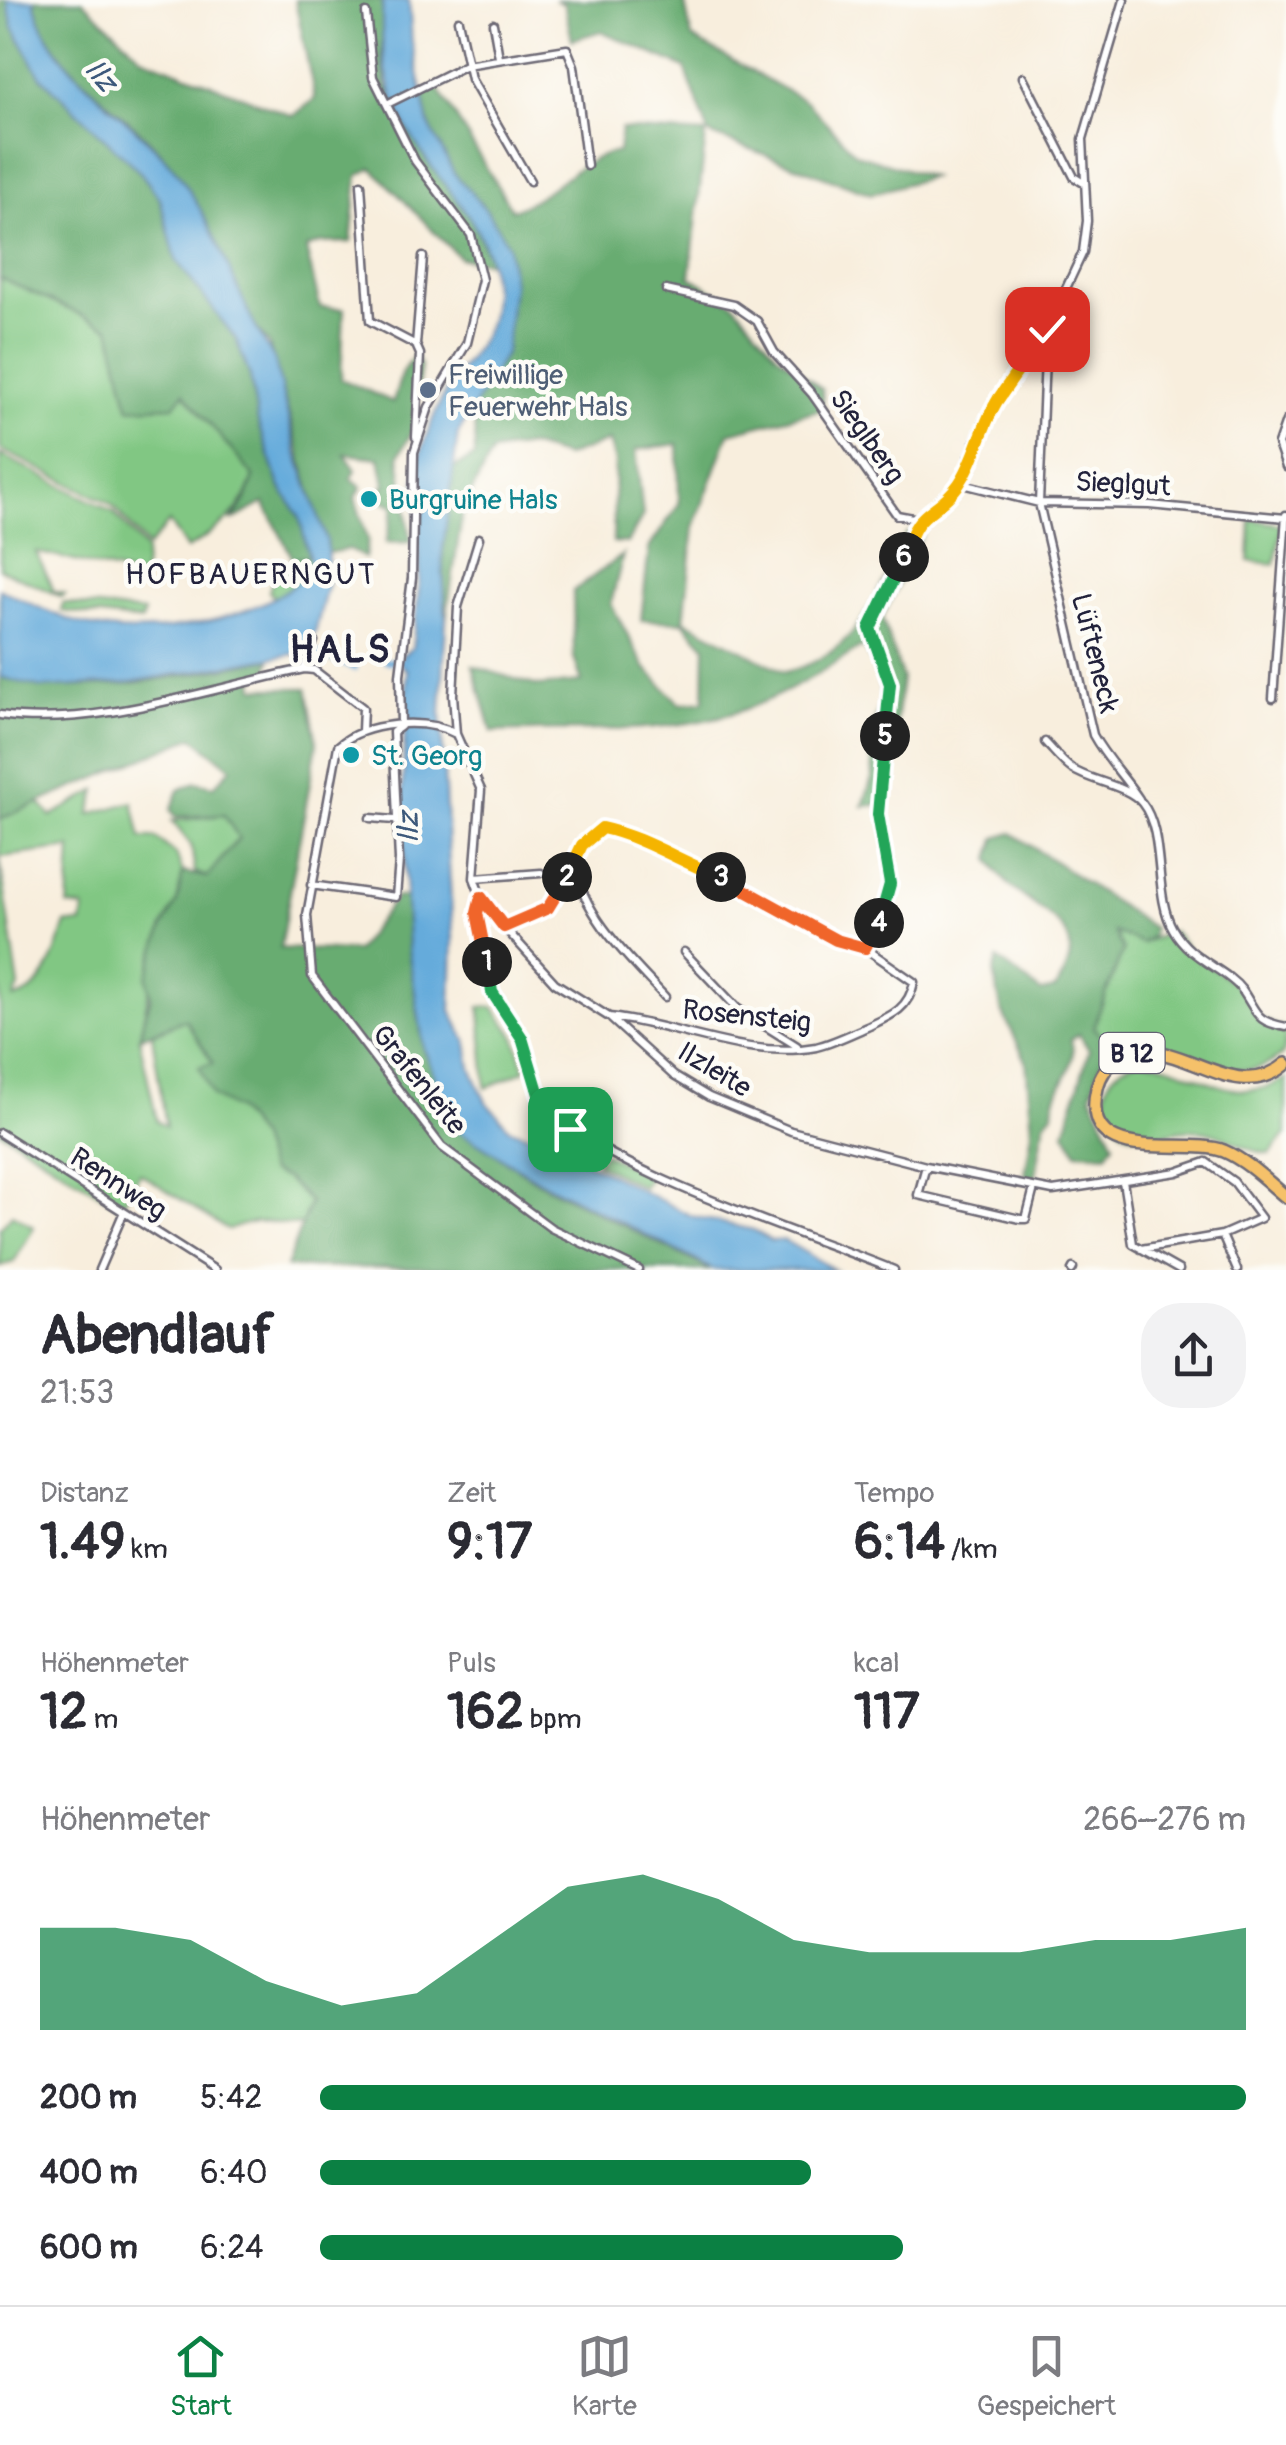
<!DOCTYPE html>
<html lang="de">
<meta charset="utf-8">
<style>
body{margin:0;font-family:Pangolin,sans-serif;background:#f2f2f3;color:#2b2b33;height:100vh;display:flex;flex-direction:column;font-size:38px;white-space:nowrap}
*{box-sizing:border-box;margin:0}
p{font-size:32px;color:#7c7c81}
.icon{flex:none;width:55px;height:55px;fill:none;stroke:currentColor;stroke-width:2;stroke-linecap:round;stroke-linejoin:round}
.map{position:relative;height:1270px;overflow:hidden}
.details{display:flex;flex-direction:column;background:#fff;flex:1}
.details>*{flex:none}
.pin{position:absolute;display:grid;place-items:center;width:85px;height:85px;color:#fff;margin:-42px;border-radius:20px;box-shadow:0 5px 15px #0006}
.km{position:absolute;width:50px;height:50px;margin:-25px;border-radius:50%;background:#222;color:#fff;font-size:28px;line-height:50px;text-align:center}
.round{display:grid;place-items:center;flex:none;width:105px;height:105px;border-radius:40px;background:#f2f2f3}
.overview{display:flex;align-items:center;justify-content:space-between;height:170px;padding:0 40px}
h1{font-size:55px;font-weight:700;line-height:75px}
.metrics{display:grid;grid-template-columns:repeat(3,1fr);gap:15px;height:170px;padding:10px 40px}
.metrics div{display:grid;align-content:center}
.metrics b{font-size:50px;font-weight:700}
.metrics small{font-size:28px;font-weight:400}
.metrics p{font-size:28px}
.chart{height:280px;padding:20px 40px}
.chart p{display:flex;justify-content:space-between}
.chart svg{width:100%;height:180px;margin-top:10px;fill:#0b8043;opacity:.7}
ul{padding:0 40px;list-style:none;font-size:32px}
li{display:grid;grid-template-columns:160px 120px 1fr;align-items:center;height:75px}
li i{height:25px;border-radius:12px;background:#0b8043}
.tab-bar{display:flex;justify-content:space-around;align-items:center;height:140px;border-top:2px solid #e1e1e2;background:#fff;font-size:28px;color:#7c7c81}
.tab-bar a{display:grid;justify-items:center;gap:5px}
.tab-bar .active{color:#0b8043}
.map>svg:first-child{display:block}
.green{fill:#81c783;stroke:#52745f;stroke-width:2.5}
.forest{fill:#68ac71;stroke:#456756;stroke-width:2.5}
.water{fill:#65abdb;stroke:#44668b;stroke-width:2.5}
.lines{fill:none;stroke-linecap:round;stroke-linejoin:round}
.canal{stroke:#65abdb;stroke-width:6}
.minor-casing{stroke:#6d6974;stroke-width:11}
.primary-casing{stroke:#6d6974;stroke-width:16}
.minor{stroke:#fff;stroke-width:6}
.primary{stroke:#f5c16b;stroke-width:11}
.split-1-casing{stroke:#fff;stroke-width:20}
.split-2-casing{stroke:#fff;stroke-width:20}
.split-3-casing{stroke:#fff;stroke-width:20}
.split-4-casing{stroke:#fff;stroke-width:20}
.split-5-casing{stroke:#fff;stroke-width:20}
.split-6-casing{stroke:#fff;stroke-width:20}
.split-7-casing{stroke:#fff;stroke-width:20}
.split-8-casing{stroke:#fff;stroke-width:20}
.split-1{stroke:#22a559;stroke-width:12}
.split-2{stroke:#f0652b;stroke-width:12}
.split-3{stroke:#f5b400;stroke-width:12}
.split-4{stroke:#f0652b;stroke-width:12}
.split-5{stroke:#22a559;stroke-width:12}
.split-6{stroke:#22a559;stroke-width:12}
.split-7{stroke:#f5b400;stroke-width:12}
.split-8{stroke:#f5b400;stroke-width:12}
.service-dot{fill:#5c6f8a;stroke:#fdfcf7;stroke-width:4}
.culture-dot{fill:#0f9aa8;stroke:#fdfcf7;stroke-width:4}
.labels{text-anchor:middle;stroke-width:9;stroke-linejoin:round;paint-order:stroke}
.shield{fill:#fdfcf7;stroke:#646373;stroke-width:2.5}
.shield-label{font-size:25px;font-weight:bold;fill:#22223b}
.service-label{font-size:28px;fill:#4e5e75;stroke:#fdfcf7;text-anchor:start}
.street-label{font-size:28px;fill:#22223b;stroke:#fdfcf7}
.culture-label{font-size:28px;fill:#0d838f;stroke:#fdfcf7;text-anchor:start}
.water-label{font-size:30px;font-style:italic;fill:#3d597b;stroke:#fdfcf7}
.neighbourhood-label{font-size:30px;letter-spacing:2.5px;fill:#22223b;stroke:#fdfcf7}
.district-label{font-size:38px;font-weight:bold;letter-spacing:2.5px;fill:#22223b;stroke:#fdfcf7}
</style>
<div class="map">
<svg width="1286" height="1270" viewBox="0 0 1286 1270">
<rect width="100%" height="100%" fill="#fdfcf7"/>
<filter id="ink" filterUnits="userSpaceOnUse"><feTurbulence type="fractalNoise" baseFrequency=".01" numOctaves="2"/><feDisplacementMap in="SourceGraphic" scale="20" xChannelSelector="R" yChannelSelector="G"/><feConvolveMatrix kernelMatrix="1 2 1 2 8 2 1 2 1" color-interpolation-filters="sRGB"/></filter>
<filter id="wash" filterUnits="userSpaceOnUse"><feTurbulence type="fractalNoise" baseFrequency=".0048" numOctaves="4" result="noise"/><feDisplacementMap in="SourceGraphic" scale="40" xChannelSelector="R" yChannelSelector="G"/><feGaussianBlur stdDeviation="2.25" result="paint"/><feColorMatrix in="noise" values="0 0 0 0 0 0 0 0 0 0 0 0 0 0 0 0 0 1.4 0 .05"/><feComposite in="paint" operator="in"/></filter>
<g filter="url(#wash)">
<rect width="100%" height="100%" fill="#f8eedd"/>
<!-- green -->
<path class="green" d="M0,278L110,328L183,392L254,477C241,515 220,528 187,549L169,522L148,547L112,505L0,449Z
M0,454L113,512L146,550L143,577L36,552L54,591L65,594L62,597L0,569Z
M1251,519L1282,525L1275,564L1249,561Z
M311,556L302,580L275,598L269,592L272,581L284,574L293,559Z
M63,603L144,612L142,621L61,611Z
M97,790L90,814L133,802L141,838H156L176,854L183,872L177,902L163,927L139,1038L157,1121L166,1127L152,1035L185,1019L214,1064L200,1067L213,1096L237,1110L258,1136L270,1172L286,1178L310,1203C310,1234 290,1224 270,1222C254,1220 242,1225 228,1230L140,1173L121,1207L0,1131V859L19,987L14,998C45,994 57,949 66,923L82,924L84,908L68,906L71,848L0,857V819L39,802L51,816Z
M224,815L239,837L207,877L195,872L191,845L172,821Z
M1113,931L1142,943L1173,931L1187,948L1241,989L1258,1018L1286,1030L1284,1053C1224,1107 1173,1013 1102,1054L1107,1043L1093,1027L1123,950Z
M480,1007H494L515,1037L525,1070L486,1088Z
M1139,1060C1192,1062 1232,1113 1286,1078V1134L1270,1154C1243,1152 1225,1132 1197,1130C1173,1128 1153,1142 1128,1133C1119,1129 1111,1120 1106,1112C1101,1084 1112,1068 1139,1060Z
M603,1153L650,1175L643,1187L596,1163Z
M12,1214L34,1227L14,1262L0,1266V1228Z"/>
<!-- forest -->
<path class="forest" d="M0,0H7L13,27L41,77L141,173L160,199L176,260L236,339L250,376L259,427L280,486L299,516L311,556L293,559L264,503L231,521L245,502L254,477L184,393L174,406L129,408L110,328L0,278Z
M34,0H82L142,57L293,116L315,99L295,0H383L382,57L386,85L425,158L472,219L490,262L460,258L372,168L358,176L351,242L320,243L306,248L320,307L344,309L341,379L393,402L402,372L414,356L421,365L412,432L399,455L411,542L386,543L394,506L377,498L385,484L380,458L345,454L356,470L351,478L362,487L355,498L368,540L365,558L349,549L328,553L269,344L255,326C230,277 209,221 179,175C140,117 47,72 34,0Z
M555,0H684L692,38L807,102L856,154L931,177L871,194L709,134L685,68L601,31L572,40L564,4Z
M437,86L512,210C551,197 577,157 618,152L621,129L706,134L690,277L734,303L776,353L822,389L823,409L729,433L694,527L684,620L785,672C860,655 875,595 907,533L925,529L882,618L902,677L885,804L863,806L873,775L870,736L882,699L878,673L863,646C824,671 784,696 740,711C664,736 572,728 492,732L473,666L538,686L582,682L574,658L573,591L623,555L611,604L645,667L680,704L704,701L705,646L683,622L641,620L649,548L679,504L678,444L636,450L643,516L627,543L613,542L615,462L609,441L565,457L529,446L492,452L463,510L446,620L442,556L451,470L475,456L474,402L506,352L487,211L454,173L429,125L423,95Z
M271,659L267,673L254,675L255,688H307L317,744L280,948L356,951L396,897H408L409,955L424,1049L455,1128L543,1185L711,1270L286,1267L310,1202L286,1178L270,1172L258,1136L237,1110L213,1096L199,1067L213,1063L185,1019L139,1038L151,996L147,977L163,927L177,902L183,872L207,877L239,838L224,815L176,817L171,810L179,790L196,782L214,786L231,768L193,737L0,819V677C83,700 187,675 271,659Z
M1012,833L1153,928L1152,936L1142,943L1114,932L1123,950L1093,1027L1107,1043L1091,1095L1114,1143L1107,1154L1077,1152L1065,1132L1089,1050L1079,1034L1071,1040C1080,1069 1053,1086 1053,1113L1045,1122L1035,1180L1025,1175L1032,1131L1026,1061L1001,1009L994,972L998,959L1041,992L1055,989C1106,915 1015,915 990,859L996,838Z"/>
<!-- water -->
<path class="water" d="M7,0H34C46,70 138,120 179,175C211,220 231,276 255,326L275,361L296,451L327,541L329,579L315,633L295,654L125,683L42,688L0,677V589C33,605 70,624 107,629C161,637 283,615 311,565L299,516L280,486L259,427L250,376L236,339L176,260L160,199L141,173L41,77L13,27Z
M383,0H409L412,42L429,125L454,173L487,211L508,245L513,284L506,352L458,434L442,556L446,620L441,714L453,938L451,1011L467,1042L471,1068L485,1100L510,1129L538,1138L692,1216L754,1230L771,1241L784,1240L835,1270H715L540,1181L455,1129L424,1049L408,949L402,803L407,670L402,666V655L412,648C415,626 418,603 419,580C421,545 414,509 416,474C418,454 429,428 437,409C462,349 504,346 490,266C485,234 462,206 442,181C396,121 377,77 383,0Z"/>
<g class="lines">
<!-- canal -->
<path class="canal" d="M295,645L355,668
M386,661H404"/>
</g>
</g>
<g filter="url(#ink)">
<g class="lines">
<defs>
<path id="minor" d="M366,13L373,77L415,161L471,235L482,280L467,343L429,407L414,452L412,578L400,675L401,726
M458,20L471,79L530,181
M493,23L499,58
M1023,77L1074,177L1082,182
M387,104L466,65L567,49L574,66L587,166
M361,184L370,321L416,345L420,354L416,437
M666,290L734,305L757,321L774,352L812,394L897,515L918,519L959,483L984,420L1047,329L1083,252L1087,221L1083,139L1124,0
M1046,333L1039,503L1093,735C1106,759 1124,776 1139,799
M416,345L423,257
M1286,421L1278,444L1286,467
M959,483L1039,503L1150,505L1286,518
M479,538L458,607L453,695L456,734L481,790L474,878L481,897L504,927L555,983L609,1017L674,1076L709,1097L791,1131L926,1166L1053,1191L1177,1172L1206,1162
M304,669L314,641
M1273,698L1286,515
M0,715C95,729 211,688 304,669L314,670L363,708L362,731
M456,734C424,717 365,722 338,746L307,915L312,976L442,1147L551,1228L639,1270
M1045,742C1053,750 1062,762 1072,769C1092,782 1127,785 1142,803C1166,833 1153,895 1173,929C1190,960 1225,968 1242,990C1258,1013 1254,1021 1286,1027
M370,818L394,820
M574,864C584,917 629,958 665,997
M474,878L541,873
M311,885L396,897L399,860L393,732L400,727
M481,898C477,910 486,975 491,987C496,1001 507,1014 515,1026C529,1048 526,1076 540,1098C586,1167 811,1235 894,1270
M504,927L548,908L583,845L602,828L629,834L669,857L719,876L836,940L865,948L914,982C909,1009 891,1016 867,1027C851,1034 833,1043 816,1047C747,1060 676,1024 609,1017
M865,948L884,912L890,884L878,815L890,684L870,628L896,580L918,519
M684,952L738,1009L797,1046
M0,1133L215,1270
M926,1166L918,1195L1020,1219H1026L1034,1188
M1123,1181L1133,1244L1179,1270
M1222,1235L1237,1270
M1141,1249L1222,1235L1261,1218L1234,1182L1206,1162
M99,1270L123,1214
M1072,1270L1073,1268"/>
<path id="primary" d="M1286,1064C1232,1110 1174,1028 1119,1058C1108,1064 1100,1075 1097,1088C1078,1170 1186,1136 1224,1151C1247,1161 1267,1181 1286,1197"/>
</defs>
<!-- minor casing -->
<use href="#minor" class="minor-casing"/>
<!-- primary casing -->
<use href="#primary" class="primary-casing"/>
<!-- minor -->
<use href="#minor" class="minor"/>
<!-- primary -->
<use href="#primary" class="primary"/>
</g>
</g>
<g class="lines" filter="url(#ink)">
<defs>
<path id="split-1" d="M487,962L492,992L522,1038L540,1098L570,1129"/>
<path id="split-2" d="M487,962L477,913L481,897L504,927L548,908L567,877"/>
<path id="split-3" d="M567,877L582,845L602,828C644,837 681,862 721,877"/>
<path id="split-4" d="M721,877L836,940L865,948L879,923"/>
<path id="split-5" d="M879,923L890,884L878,814L885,736"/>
<path id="split-6" d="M885,736L890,684L870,628L904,557"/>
<path id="split-7" d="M904,557C918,504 934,519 959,484C977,458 981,425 999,398"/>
<path id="split-8" d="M999,398L1047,329"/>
</defs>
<!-- split-1 casing -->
<use href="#split-1" class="split-1-casing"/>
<!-- split-2 casing -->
<use href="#split-2" class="split-2-casing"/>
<!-- split-3 casing -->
<use href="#split-3" class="split-3-casing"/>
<!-- split-4 casing -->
<use href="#split-4" class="split-4-casing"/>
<!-- split-5 casing -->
<use href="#split-5" class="split-5-casing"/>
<!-- split-6 casing -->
<use href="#split-6" class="split-6-casing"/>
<!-- split-7 casing -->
<use href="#split-7" class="split-7-casing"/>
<!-- split-8 casing -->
<use href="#split-8" class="split-8-casing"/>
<!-- split-1 -->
<use href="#split-1" class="split-1"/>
<!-- split-2 -->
<use href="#split-2" class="split-2"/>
<!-- split-3 -->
<use href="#split-3" class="split-3"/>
<!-- split-4 -->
<use href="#split-4" class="split-4"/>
<!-- split-5 -->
<use href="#split-5" class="split-5"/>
<!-- split-6 -->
<use href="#split-6" class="split-6"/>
<!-- split-7 -->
<use href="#split-7" class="split-7"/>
<!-- split-8 -->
<use href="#split-8" class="split-8"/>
</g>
<!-- markers -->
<circle class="service-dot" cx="428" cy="390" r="10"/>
<g class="culture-dot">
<circle cx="369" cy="499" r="10"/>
<circle cx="351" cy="755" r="10"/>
</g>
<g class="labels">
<!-- shield labels -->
<rect class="shield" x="1099.5" y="1033" width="65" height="40" rx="8"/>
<g class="shield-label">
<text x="1132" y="1062">B 12</text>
</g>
<!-- service labels -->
<g class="service-label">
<text x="448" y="384">Freiwillige<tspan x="448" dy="32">Feuerwehr Hals</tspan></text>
</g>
<!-- street labels -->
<g class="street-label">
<text transform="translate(868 436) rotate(55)" y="10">Sieglberg</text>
<text transform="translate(1123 483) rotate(3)" y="10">Sieglgut</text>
<text transform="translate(1096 653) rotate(76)" y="10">Lüfteneck</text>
<text transform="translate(747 1015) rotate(6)" y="10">Rosensteig</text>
<text transform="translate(715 1069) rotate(31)" y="10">Ilzleite</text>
<text transform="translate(420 1079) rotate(51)" y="10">Grafenleite</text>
<text transform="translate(119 1183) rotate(33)" y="10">Rennweg</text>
</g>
<!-- culture labels -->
<g class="culture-label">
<text x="389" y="509">Burgruine Hals</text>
<text x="371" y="765">St. Georg</text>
</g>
<!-- water labels -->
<g class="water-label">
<text transform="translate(101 75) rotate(50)" y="10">Ilz</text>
<text transform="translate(408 828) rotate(-90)" y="10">Ilz</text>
</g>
<!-- neighbourhood labels -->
<g class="neighbourhood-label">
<text x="251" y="584">HOFBAUERNGUT</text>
</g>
<!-- district labels -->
<g class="district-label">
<text x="341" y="662">HALS</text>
</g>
</g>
</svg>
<div class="pin" style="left:570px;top:1129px;background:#1e9e55"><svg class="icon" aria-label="arrive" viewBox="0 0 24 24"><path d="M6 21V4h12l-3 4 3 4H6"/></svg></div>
<div class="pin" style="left:1047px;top:329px;background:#d93025"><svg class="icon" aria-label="check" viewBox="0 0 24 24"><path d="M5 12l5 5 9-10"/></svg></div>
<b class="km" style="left:487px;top:962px">1</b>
<b class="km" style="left:567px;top:877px">2</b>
<b class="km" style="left:721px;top:877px">3</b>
<b class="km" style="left:879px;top:923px">4</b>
<b class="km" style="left:885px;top:736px">5</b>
<b class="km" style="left:904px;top:557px">6</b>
</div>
<section class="details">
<div class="overview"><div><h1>Abendlauf</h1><p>21:53</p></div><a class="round"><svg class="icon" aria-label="share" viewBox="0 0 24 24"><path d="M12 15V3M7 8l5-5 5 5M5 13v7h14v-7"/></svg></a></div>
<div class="metrics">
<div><p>Distanz</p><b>1.49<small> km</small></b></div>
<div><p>Zeit</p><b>9:17</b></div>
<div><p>Tempo</p><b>6:14<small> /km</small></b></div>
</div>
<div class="metrics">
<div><p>Höhenmeter</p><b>12<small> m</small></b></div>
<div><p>Puls</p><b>162<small> bpm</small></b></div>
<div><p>kcal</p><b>117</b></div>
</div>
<div class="chart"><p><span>Höhenmeter</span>266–276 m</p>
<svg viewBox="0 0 160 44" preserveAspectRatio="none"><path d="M0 44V19L10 19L20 22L30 32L40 38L50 35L60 22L70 9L80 6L90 12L100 22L110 25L120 25L130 25L140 22L150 22L160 19V44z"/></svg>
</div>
<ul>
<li><b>200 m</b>5:42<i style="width:100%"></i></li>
<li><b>400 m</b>6:40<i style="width:53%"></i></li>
<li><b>600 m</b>6:24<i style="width:63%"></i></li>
</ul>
</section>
<nav class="tab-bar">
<a class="active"><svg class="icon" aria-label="home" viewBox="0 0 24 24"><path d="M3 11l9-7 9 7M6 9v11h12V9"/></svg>Start</a>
<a><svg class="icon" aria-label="map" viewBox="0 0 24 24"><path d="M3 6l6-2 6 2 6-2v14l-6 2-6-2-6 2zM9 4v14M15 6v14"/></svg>Karte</a>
<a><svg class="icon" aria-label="saved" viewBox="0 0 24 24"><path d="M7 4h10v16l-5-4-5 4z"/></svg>Gespeichert</a>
</nav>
